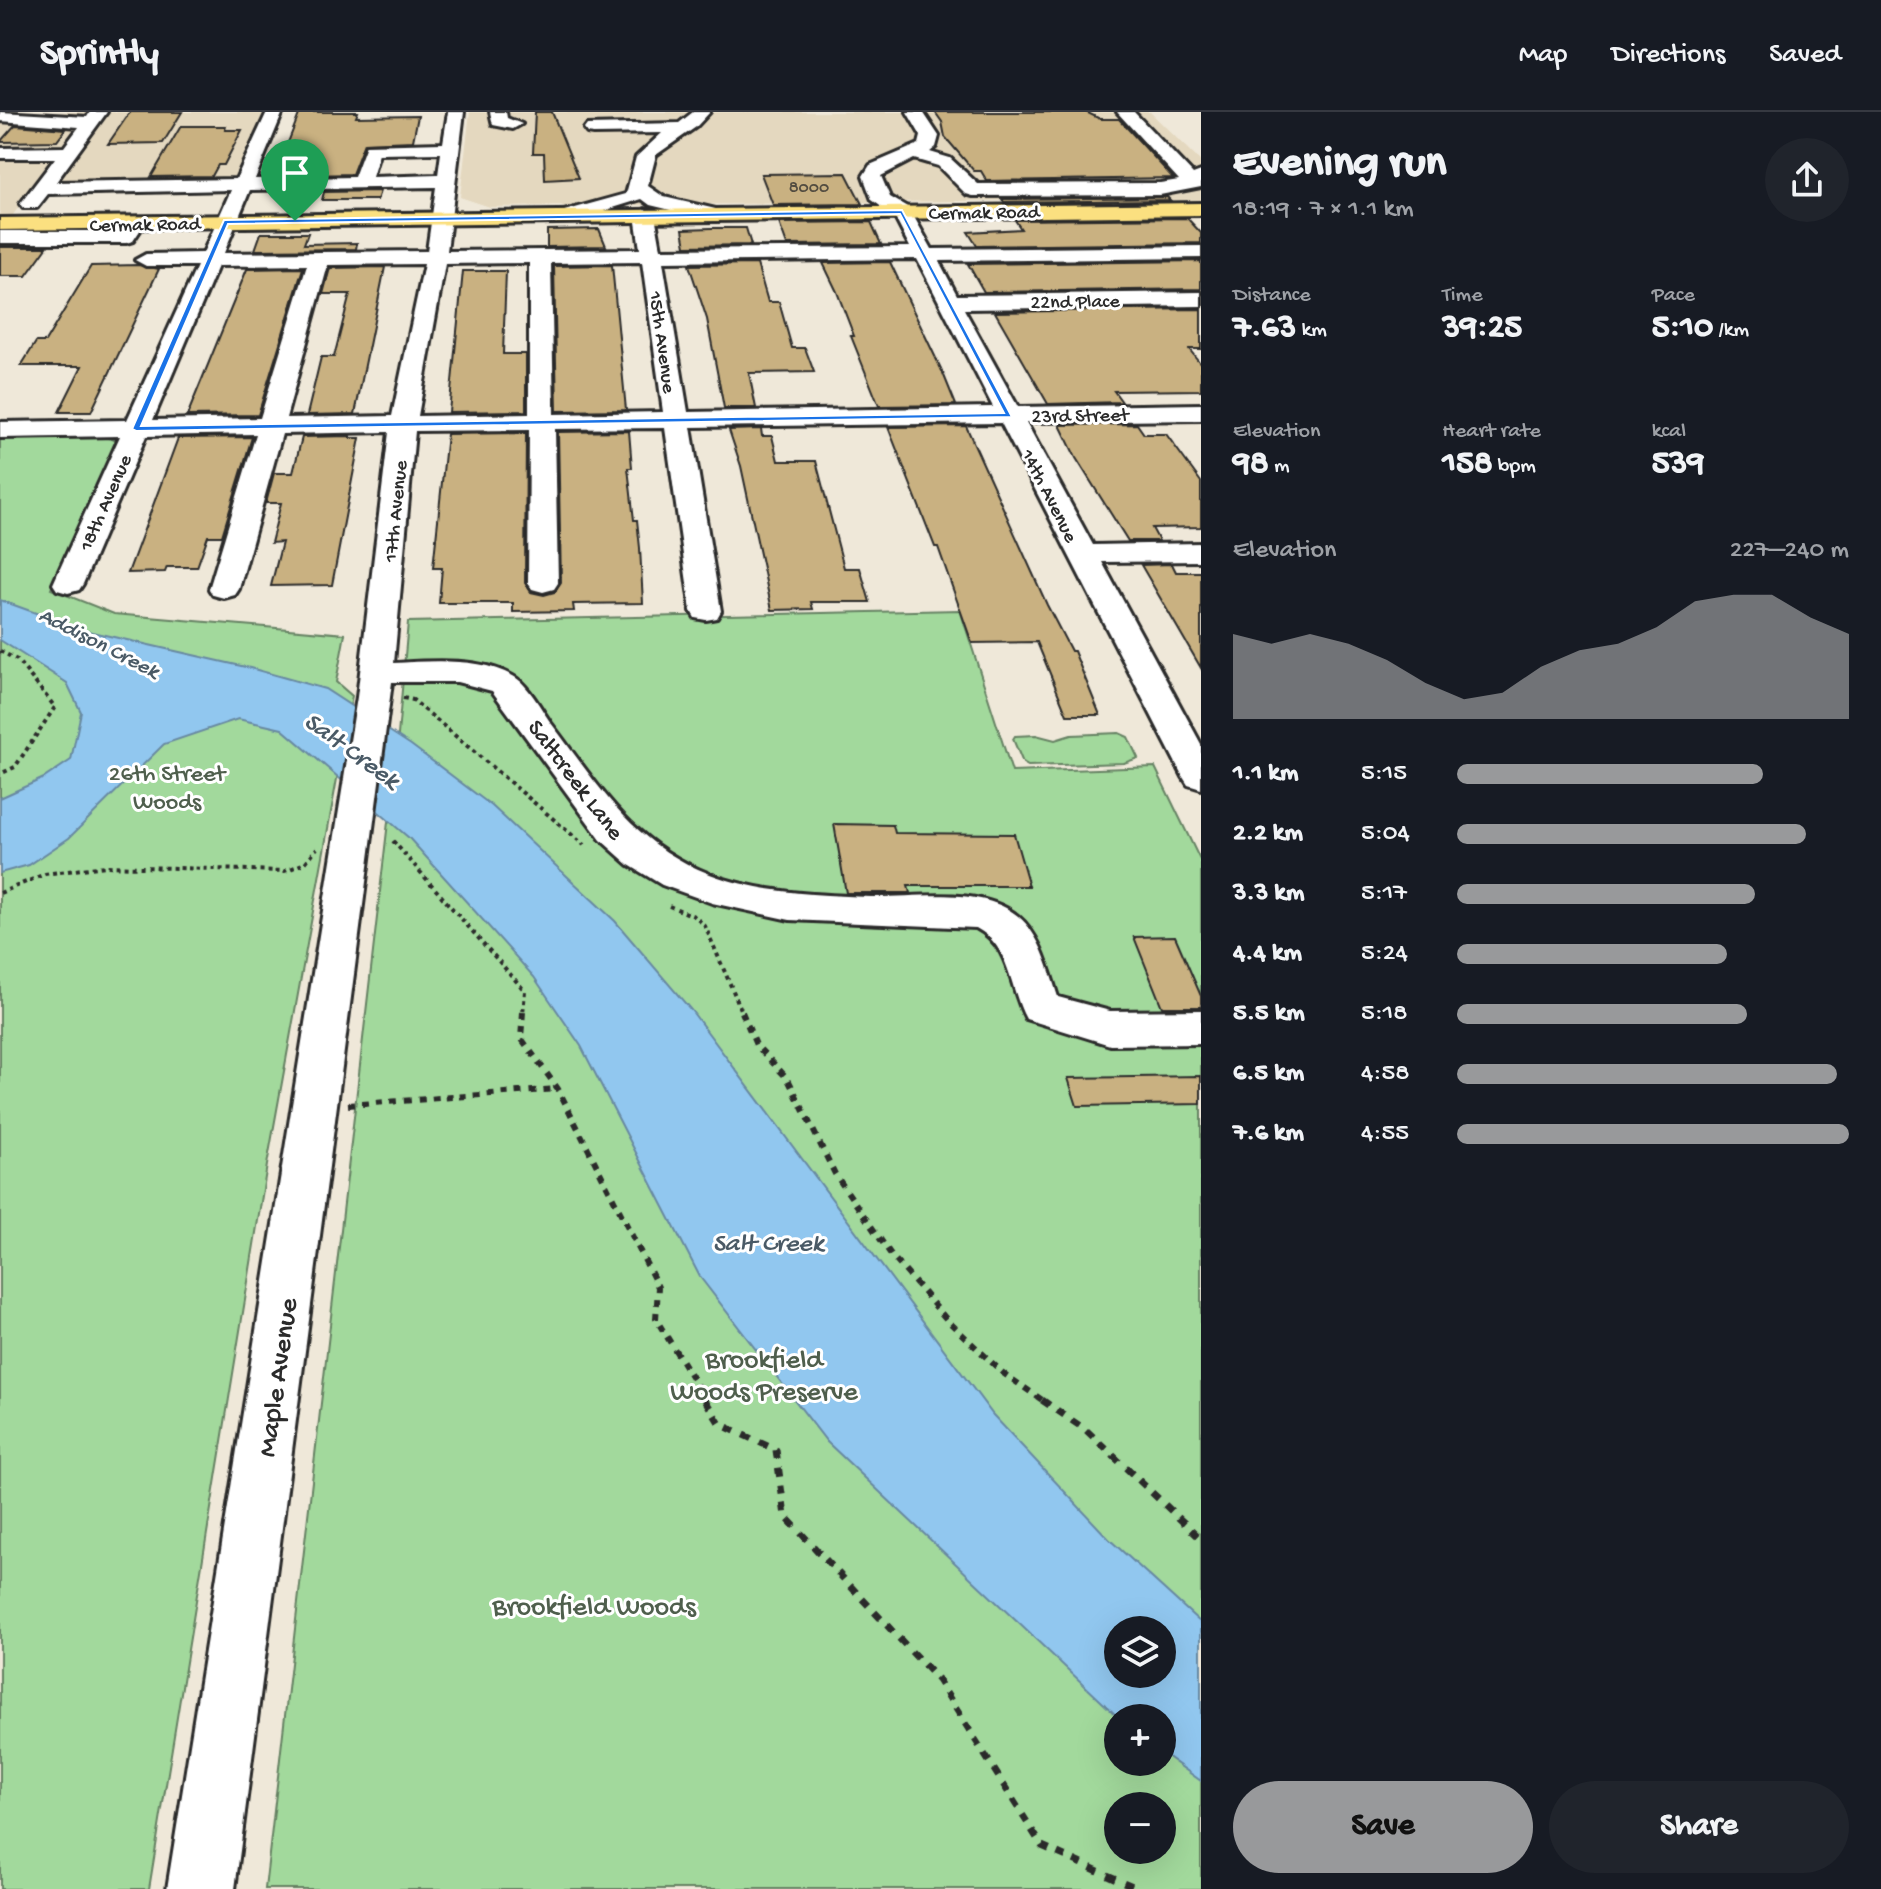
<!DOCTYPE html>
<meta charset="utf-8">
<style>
body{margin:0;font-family:"Gochi Hand",sans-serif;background:#20242c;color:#f1f3f6;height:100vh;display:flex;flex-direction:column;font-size:30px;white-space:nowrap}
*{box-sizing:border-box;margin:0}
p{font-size:26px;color:#9ea1a6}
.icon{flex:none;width:44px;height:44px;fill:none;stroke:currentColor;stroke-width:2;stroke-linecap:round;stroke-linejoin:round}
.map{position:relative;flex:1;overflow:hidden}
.sheet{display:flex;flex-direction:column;background:#171b24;width:680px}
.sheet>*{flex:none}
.fabs{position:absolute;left:1104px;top:1504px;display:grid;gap:16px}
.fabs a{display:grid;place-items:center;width:72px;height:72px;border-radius:50%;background:#171b24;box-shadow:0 8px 32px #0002;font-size:40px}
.pin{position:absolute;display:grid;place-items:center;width:68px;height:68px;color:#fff;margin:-82px -34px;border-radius:50% 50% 50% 0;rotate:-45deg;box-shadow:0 0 8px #0007}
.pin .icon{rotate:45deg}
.round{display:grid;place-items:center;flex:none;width:84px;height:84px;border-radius:42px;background:#20242c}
.summary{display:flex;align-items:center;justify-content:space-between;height:136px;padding:0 32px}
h1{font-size:44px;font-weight:800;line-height:60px}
.metrics{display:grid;grid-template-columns:repeat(3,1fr);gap:12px;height:136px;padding:8px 32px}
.metrics div{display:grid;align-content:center}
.metrics b{font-size:34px;font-weight:800}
.metrics small{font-size:22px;font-weight:400}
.metrics p{font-size:22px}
.chart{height:224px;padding:16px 32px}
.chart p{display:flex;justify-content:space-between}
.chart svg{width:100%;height:144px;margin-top:8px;fill:#98999b;opacity:.7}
.primary-button{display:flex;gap:16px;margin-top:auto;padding:16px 32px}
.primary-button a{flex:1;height:92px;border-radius:48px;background:#98999b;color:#111;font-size:32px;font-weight:800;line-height:92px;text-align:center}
.primary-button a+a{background:#20242c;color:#f1f3f6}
ul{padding:0 32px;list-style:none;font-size:26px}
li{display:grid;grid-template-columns:128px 96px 1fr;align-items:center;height:60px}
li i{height:20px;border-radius:10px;background:#98999b}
header{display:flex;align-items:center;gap:48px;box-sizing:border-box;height:112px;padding:0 40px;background:#171b24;border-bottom:2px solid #363941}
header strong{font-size:38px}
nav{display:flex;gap:44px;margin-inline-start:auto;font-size:28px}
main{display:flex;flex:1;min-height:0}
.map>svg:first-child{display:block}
.built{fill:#e4d8bf}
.green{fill:#a2d99c;stroke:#668264;stroke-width:2;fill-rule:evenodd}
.water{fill:#91c7ef;stroke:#6889a1;stroke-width:2;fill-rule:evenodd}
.building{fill:#c9b181;stroke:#2b2b2b;stroke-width:2}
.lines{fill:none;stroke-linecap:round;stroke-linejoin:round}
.minor-casing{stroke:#2b2b2b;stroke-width:6}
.major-casing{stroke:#2b2b2b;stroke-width:6}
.path-far2{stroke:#2b2b2b;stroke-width:4;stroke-dasharray:4 4;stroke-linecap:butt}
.path-far1{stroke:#2b2b2b;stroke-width:6;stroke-dasharray:7 7;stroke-linecap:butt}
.path{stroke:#2b2b2b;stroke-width:7;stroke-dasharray:9 9;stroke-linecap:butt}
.minor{fill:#fff;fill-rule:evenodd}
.major{fill:#fbe080;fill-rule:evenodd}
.route{fill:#1a73e8;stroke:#fff;stroke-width:2;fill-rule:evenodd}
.labels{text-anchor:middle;stroke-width:6;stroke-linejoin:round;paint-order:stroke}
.far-number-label{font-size:18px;fill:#524c40}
.far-street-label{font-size:20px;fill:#2b2b2b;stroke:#fff}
.far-water-label{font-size:22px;font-style:italic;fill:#4a5a66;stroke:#fff}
.park-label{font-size:24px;fill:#4f5f4d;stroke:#fff}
.street-label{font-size:24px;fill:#2b2b2b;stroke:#fff}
.water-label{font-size:26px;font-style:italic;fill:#4a5a66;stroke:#fff}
.near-park-label{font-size:28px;fill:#4f5f4d;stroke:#fff}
.near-street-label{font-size:28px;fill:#2b2b2b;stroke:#fff}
</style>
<header>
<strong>Sprintly</strong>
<nav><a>Map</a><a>Directions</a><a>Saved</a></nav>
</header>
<main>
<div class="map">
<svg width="1201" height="1777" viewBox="0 0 1201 1777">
<rect width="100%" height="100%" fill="#efe8d9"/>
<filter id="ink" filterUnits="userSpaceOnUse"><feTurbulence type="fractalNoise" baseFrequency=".0125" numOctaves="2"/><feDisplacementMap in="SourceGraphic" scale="16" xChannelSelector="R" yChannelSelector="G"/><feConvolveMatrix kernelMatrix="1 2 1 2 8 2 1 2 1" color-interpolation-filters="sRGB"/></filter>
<g filter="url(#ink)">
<!-- built -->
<path class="built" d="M0,0H265L232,73L33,75L13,103H0Z
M470,0H1150L1201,50V90L1054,88L490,95L460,85Z"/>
<!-- green -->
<path class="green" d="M104,324L117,329L51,477L114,502L345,522L336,570L352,584L267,1053L149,1777H0V325Z
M960,498L1012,660L1155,655L1201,750V1777H265L398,623L408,510ZM1118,1518H1162V1562H1118ZM1118,1606H1162V1650H1118ZM1118,1694H1162V1738H1118Z
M1119,621L1128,625L1138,646L1124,651L1028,654L1023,651L1013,627L1015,624L1036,623L1055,628L1071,623Z"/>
<!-- water -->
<path class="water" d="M0,488L83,518L250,556L325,577L411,633L492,694L615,809L691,898L993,1303L1109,1427L1201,1511V1669L1162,1641V1606H1119L827,1330L700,1165L581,934L534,865L409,726L282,617L238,607L164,632L69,726L29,753L0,761V686L44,666L71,648L81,600L67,571L0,528ZM1118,1518H1162V1562H1118Z"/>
<!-- building -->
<path class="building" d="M130,0H182L163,31L108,32Z
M300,0H358L356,5L418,4L413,29L364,31L352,62L275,64Z
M535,0H552L579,66L545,68L544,41H533Z
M935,0H1086L1100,7H1119L1173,66L987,69L981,59H974L945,25L942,10Z
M15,13L66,17L57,29L0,30Z
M181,14H226L225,18H242L224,53H218L212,64L151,65Z
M846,61L862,92L773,93L761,62Z
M380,79L377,88H322L324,80Z
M1167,85L1170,88L1004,90L1002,87Z
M1187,106L1201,121V131L977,134L968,120L1021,117L1015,108Z
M871,110L881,132L787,133L779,111Z
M712,116H746L751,133L686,134L683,117Z
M599,117L606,134L547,135V118Z
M261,121H308L304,132L357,131L356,137L255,138Z
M0,135H47L26,164H0Z
M1201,149V177L984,180L968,152Z
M890,150L943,261L956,293L879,294L851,224H854L837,180L823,151Z
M757,152L768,190H779L792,236H805L814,260L749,261L756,296H724L707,207L689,153Z
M139,153L159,157L91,300H59L82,254H21L36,230H45L91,154Z
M612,153L626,298L557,299L554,154Z
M385,155L355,302L307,303L321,245H334L350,182H323L330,156Z
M303,156L258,303L187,304L247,157Z
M463,159H506L503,242H526V299L449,300Z
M1201,197V237H1189L1201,252V278L1114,279L1122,290L1048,292L995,200Z
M1137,312L1144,322H1166L1201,370V415L1152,416L1159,429H1128L1076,346L1060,313Z
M966,314L1047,493L1071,539H1074L1100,603H1067L1037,530L972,531L938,435H935L888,315Z
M761,317L762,324H772L778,349H816L844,456H860L870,490H811L813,497L772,498L741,354L729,318Z
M629,319L632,356H628L634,408H637L640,436L643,491L573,492L574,499L513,500V491H439L442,456H433L447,322L526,321L525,471L531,480L544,483L555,480L561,471L558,320Z
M350,324V326H360L332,473L271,474L282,430L271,431L281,391H266L274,361H293L302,325Z
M252,325L222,424H208L197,455H167L165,460L128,461L178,326Z
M1172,452L1176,460H1201V556L1141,453Z
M834,712L893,713L895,721L1014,722L1029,774H908L910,781H846Z
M1175,824L1201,884V895H1162L1134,825Z
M1201,964V992L1077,994L1068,966Z"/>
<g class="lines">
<defs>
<path id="minor" d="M0,0L87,5L90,0H107L56,70L236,67L267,0H283L255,67L354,65L366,33L443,31L448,0H464L447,139L640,137L635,103L645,97L655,103L661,137L910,135L894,104L872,88L863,64L870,53L919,32L921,24L907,0H923L939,24L936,35L930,40L950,46L978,72L1160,71L1179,68L1117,0H1134L1193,62L1201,59V75L1160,83L973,84L966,82L938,54L914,47L881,64L890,85L909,96L932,137L1201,134V146L939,149L957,183L1201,180V194L964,197L1018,295L1201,292V308L1026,310L1093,433L1201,431V449L1102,450L1201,632V677L1188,673L1183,665L1001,311L691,315L721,499L717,506L706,508L695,506L691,499L665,316L555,317L558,471L554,477L543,480L532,477L528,471L529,318L415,319L394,551C431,549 479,545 513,564C528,572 541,597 551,611C599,674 632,732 710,762C760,781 818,783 871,785C916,786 981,773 1018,804C1041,823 1049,858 1058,885L1110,899L1201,898V932L1110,933L1026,907C1009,876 1011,834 976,816L790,808L712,791L662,773L629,753L601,728L492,579L457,570H392L235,1777H167L357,585L389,320L282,322L239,477L235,483L224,486L213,483L209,477L256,322L146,324L83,472L79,478L68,481L57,478L53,472L120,324L0,326V310L127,308L197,154H146L135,148L146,142L203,141L231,78L48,82L37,96H23L20,92L55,46H0V36L64,35L79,15L0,9ZM441,41L438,63L372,65L379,42ZM436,75L427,139L224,141L250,78ZM917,147L993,295L688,300L663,150ZM642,150L663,300L554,302L551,151ZM529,151V302L418,304L445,152ZM424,152L392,304L286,306L328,153ZM307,153L260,306L153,308L218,154Z
M490,0H506L507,6L522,12L513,17L493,13Z
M693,0H710L696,15L656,43L648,74L664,85L720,98L723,102L720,106L713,108L650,93L642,87L571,109H557L554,105L557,101L626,82L636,45L662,21L593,22L587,21L584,17L587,13L679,11Z
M135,105L145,111L133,129L126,131H0V119H120L128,107Z"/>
<path id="major" d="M1201,91V103L0,118V106Z"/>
</defs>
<!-- minor casing -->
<use href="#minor" class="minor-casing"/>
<!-- major casing -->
<use href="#major" class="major-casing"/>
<!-- path-far2 -->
<path class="path-far2" d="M0,539L17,548L55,595L15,655L0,662
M403,586L413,588L584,733
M393,729L525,879L523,902
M0,781L45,762L105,754L285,759L305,751L317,736
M669,794L694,804L705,814L743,902"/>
<!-- path-far1 -->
<path class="path-far1" d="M523,900L521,926L558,977L658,1175L656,1207L707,1290
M742,900L756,933L788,967L835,1062L892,1144L948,1209L1003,1261L1045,1290
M348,993L558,977"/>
<!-- path -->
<path class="path" d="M705,1288L720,1312L776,1338L785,1404L938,1568L1042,1734L1139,1777
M1042,1288L1086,1318L1201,1427"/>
<!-- minor -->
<use href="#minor" class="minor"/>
<!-- major -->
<use href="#major" class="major"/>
</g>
</g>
<!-- route -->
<path class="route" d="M902,98L1012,305L136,319L132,317L224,108ZM900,102L1004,301L141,314L228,112Z"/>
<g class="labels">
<!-- far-number labels -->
<g class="far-number-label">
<text x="809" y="80">8000</text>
</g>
<!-- far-street labels -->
<g class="far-street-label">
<text transform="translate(984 99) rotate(-1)" y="7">Cermak Road</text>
<text transform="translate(145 111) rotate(-1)" y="7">Cermak Road</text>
<text transform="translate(1075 188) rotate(-1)" y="7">22nd Place</text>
<text transform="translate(664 230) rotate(82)" y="7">15th Avenue</text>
<text transform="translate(1080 302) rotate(-1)" y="7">23rd Street</text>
<text transform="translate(1051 383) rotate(63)" y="7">14th Avenue</text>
<text transform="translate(104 390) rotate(-66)" y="7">18th Avenue</text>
<text transform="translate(394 399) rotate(-84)" y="7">17th Avenue</text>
</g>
<!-- far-water labels -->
<g class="far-water-label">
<text transform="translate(100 529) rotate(27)" y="8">Addison Creek</text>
</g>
<!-- park labels -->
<g class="park-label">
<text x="167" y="668">26th Street<tspan x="167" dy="28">Woods</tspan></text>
</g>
<!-- street labels -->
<g class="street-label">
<text transform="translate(577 667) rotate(53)" y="8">Saltcreek Lane</text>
</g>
<!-- water labels -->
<g class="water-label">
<text transform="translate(353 637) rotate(36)" y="9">Salt Creek</text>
<text x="768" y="1138">Salt Creek</text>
</g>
<!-- near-park labels -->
<g class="near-park-label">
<text x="764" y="1255">Brookfield<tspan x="764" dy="32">Woods Preserve</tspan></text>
<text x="594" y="1502">Brookfield Woods</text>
</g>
<!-- near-street labels -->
<g class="near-street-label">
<text transform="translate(275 1265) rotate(-82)" y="10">Maple Avenue</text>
</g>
</g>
</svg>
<div class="fabs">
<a><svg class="icon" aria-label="layers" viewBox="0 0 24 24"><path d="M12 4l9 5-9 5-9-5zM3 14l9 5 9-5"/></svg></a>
<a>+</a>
<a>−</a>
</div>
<div class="pin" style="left:295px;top:109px;background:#1e9e55"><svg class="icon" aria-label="arrive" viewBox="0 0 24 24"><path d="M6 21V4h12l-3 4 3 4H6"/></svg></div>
</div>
<section class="sheet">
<div class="summary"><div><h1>Evening run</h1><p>18:19 · 7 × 1.1 km</p></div><a class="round"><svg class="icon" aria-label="share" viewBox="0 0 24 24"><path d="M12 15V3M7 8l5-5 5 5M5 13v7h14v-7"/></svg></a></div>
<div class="metrics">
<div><p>Distance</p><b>7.63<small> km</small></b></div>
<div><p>Time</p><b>39:25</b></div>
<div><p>Pace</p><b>5:10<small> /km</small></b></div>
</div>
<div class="metrics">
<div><p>Elevation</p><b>98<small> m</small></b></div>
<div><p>Heart rate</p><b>158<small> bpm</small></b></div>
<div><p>kcal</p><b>539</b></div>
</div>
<div class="chart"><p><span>Elevation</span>227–240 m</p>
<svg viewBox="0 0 160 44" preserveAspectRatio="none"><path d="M0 44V18L10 21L20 18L30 21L40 26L50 33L60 38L70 36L80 28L90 23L100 21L110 16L120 8L130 6L140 6L150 13L160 18V44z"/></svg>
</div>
<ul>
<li><b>1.1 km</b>5:15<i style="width:78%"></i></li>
<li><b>2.2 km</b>5:04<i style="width:89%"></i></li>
<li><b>3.3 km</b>5:17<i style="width:76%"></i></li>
<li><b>4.4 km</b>5:24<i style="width:69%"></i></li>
<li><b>5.5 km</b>5:18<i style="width:74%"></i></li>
<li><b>6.5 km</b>4:58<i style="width:97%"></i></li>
<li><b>7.6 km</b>4:55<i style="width:100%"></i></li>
</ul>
<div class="primary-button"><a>Save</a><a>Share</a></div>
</section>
</main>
